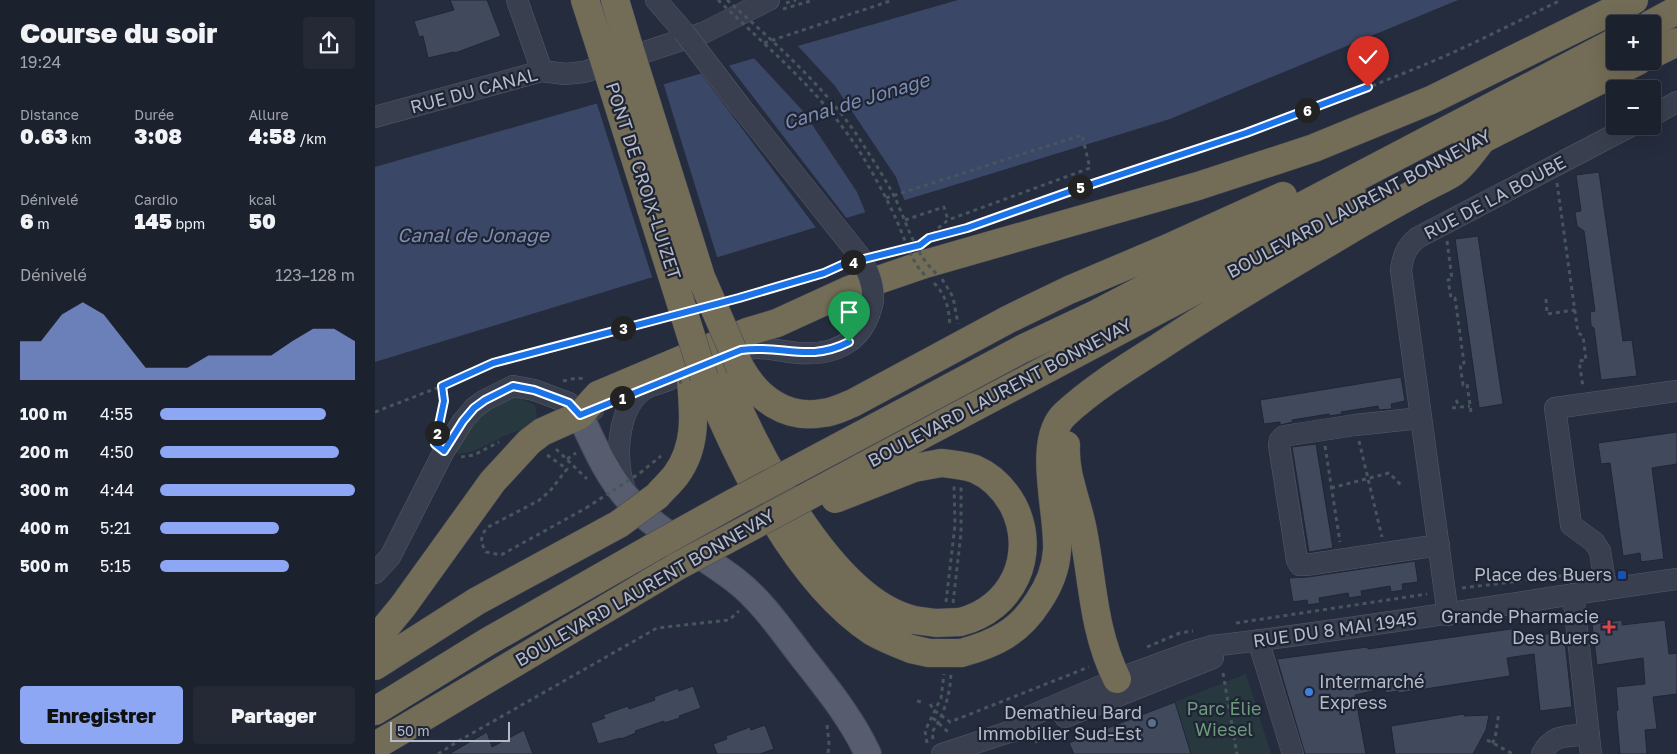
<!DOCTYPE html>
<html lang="fr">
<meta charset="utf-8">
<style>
body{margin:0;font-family:"Golos Text",sans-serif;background:#252936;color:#f1f3f6;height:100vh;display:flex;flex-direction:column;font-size:19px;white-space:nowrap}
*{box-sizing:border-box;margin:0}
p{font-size:16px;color:#a0a3aa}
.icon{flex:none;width:28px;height:28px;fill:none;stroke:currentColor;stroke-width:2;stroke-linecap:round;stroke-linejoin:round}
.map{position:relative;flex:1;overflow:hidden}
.details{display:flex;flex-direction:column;background:#1c212e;width:375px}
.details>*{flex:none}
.buttons{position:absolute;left:1231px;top:15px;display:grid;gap:10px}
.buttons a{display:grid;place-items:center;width:55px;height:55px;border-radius:5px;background:#1c212e;box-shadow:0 5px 20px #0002,0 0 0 1px #3a3e4a;font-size:25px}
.scale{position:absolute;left:15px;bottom:12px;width:120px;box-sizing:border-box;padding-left:5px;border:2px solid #b5bac9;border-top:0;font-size:14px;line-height:18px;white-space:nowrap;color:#b5bac9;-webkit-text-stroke:4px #1e2433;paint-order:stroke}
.pin{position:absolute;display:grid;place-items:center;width:42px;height:42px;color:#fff;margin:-51px -21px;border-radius:50% 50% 50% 0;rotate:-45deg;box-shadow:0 0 5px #0007}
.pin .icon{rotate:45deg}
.km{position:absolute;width:25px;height:25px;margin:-12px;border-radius:50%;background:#222;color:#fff;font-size:14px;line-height:25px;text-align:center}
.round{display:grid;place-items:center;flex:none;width:52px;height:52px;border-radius:5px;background:#252936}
.headline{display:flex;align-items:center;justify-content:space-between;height:85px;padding:0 20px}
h1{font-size:28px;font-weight:800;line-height:38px}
.metrics{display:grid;grid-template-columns:repeat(3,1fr);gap:8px;height:85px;padding:5px 20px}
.metrics div{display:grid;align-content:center}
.metrics b{font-size:21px;font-weight:800}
.metrics small{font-size:14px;font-weight:400}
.metrics p{font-size:14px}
.chart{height:140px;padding:10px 20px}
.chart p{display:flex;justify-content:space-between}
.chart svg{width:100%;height:90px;margin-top:5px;fill:#8da7f5;opacity:.7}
.action{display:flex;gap:10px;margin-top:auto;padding:10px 20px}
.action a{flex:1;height:58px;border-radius:5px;background:#8da7f5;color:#111;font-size:20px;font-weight:800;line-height:58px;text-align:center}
.action a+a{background:#252936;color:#f1f3f6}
ul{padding:0 20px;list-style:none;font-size:16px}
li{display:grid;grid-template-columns:80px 60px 1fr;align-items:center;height:38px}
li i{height:12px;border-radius:6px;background:#8da7f5}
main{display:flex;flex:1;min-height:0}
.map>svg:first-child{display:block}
.green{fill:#27393f}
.water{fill:#3b4766}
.pier{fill:#252c3e}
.building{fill:#414a5d;stroke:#202635}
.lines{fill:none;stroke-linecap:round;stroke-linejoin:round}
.minor-casing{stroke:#545a69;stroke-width:22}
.major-casing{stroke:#424857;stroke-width:28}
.highway-casing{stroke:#414756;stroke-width:29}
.path{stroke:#45565c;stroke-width:3;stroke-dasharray:4 4;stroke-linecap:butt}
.minor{stroke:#393f4e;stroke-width:21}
.major{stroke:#575d6e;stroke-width:26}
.highway{stroke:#736c56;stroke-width:28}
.minor-bridge-casing{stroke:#545a69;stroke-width:22;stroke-linecap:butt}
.highway-bridge-casing{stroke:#414756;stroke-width:29;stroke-linecap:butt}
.path-bridge{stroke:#45565c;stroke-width:3;stroke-dasharray:4 4;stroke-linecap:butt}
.minor-bridge{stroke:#393f4e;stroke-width:21}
.highway-bridge{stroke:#736c56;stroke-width:28}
.route-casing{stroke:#fff;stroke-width:10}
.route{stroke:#1a73e8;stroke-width:6}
.transit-dot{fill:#1a4fb4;stroke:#1e2433;stroke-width:2}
.health-dot{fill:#e0444e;stroke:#1e2433;stroke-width:2}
.shop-dot{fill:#3f7fe0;stroke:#1e2433;stroke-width:2}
.service-dot{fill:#5c6f8a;stroke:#1e2433;stroke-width:2}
.labels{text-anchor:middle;stroke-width:4.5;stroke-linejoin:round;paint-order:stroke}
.street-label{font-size:18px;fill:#b5bac9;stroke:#1e2433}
.poi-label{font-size:18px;fill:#b5bac9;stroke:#1e2433;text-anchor:end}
.park-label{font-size:18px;fill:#6d997d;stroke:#1e2433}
.water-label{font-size:19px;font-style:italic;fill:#7d8cb0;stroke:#1e2433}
</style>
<main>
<section class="details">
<div class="headline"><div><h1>Course du soir</h1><p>19:24</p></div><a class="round"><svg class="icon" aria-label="share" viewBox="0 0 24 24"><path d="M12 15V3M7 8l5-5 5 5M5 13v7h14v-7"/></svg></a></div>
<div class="metrics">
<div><p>Distance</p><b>0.63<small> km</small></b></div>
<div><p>Durée</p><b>3:08</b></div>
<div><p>Allure</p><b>4:58<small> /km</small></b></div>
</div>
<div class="metrics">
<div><p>Dénivelé</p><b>6<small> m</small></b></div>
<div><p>Cardio</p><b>145<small> bpm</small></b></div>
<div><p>kcal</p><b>50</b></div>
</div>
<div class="chart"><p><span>Dénivelé</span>123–128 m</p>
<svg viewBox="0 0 160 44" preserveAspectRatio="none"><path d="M0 44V25L10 25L20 12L30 6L40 12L50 25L60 38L70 38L80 38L90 32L100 32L110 32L120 32L130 25L140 19L150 19L160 25V44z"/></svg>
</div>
<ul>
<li><b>100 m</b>4:55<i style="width:85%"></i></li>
<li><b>200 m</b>4:50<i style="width:92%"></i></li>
<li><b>300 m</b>4:44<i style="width:100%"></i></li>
<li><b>400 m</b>5:21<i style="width:61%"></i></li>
<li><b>500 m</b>5:15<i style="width:66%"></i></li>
</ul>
<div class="action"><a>Enregistrer</a><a>Partager</a></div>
</section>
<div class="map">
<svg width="1302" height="754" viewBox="0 0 1302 754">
<rect width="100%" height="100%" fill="#252c3e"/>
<!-- green -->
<path class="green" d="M142,397L160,405C162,415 163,421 156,429C134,430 122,441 103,449C97,452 90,453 83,454L80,452L101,416L129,400Z
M871,674L896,754H816L800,702Z"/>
<!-- water -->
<path class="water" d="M583,0H1083L795,119L0,362V167Z"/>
<!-- pier -->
<path class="pier" d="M421,44L460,86L521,177L530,202L491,214L482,192L428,111L377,56Z
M352,63L473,220L442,229L324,71Z
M288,82L343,260L278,280L221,101Z"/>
<!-- building -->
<path class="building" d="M75,0H112L126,36L80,53L79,52L53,58L48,36L44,37L39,21L79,10Z
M1224,172L1248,341L1257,340L1262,376L1226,380L1219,328L1216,326L1215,312L1220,311L1209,231L1202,226L1200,212L1206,211L1201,175Z
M1103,236L1128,404L1104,408L1080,239Z
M1026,377L1030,401L1016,404L1017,409L1004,410L1003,406L966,412L967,414L954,416V414L917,420L918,422L905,425V422L889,424L885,400Z
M1302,432V464L1277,468L1289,559L1266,562L1265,553L1248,556L1235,463L1226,464L1223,443Z
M941,444L958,548L934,552L917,447Z
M1040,561L1043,582L1027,584L1028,590L1016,592L1015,586L986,591L987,596L974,598L973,593L944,598L945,603L933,605L932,600L918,602L914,578L933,577Z
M1247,620V625L1290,620L1294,654L1302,653V694L1278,697L1282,729L1270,730L1272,754H1245L1241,711L1243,710L1241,687L1270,684L1268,658L1222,665L1217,624Z
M1143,628L1144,637L1189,632L1197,707L1165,711L1159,654L1132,658L1135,676L1024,693L1023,691L1011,693L1010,688L980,695L991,754H930L902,659L992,647L993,649Z
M318,686L326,708L304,716L305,718L289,723V721L260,731L261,733L246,739V738L223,744L216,723L230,718L228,715L253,706L254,709L280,700L279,697L303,688L304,691Z
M800,702L816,754H699L694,743Z
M1089,714V716L1114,715L1111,730L1098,754H1020L1016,726Z
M390,725L399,749L385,754H342L338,744L352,739L351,736L375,727L376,730Z
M149,730L158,754H74L112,732L117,747Z"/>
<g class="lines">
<defs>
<path id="minor" d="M142,0L167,71
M281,0L308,31
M1278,115L1302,102
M0,117L167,71L190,74L209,72L328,33L394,0
M345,358C357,353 369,348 382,348C396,348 410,352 424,353C463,356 490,340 498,301
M1046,418L980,425L909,436L905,440L904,445L922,560L925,565H931L1064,545
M251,492C239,464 241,410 268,390C275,385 286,383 294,380
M0,573L15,557L69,451L88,421L99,408L110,400L138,386L159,390L194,403L205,415L218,410
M1231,589L1225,551L1219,542L1196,525L1180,408L1302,391
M1198,594L1216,754
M1073,615L1026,270C1028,256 1031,247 1042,238L1256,126
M883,640L918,754
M690,717L838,658
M634,732L653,717L742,679L816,652L837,646C992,628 1147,601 1302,579
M567,754L634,732L647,730
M1167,754C1178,733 1192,737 1214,734"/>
<path id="major" d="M205,415C219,445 232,476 254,500C283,533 325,553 360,580C386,600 405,628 425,654C450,686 476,717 493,754"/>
<path id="highway" d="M210,0L227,53
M240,0L254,47
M1276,24L1302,10
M1278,54L1302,42
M1092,147L1263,61
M365,367C382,398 411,420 448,413C459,412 468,407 478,403L634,319L694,290L793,248L908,196
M348,372C377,446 455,601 539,620
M329,377C364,462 420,581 498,632C510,639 523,644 536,649
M559,396L647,349L721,314L1240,42
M562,427L986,203
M691,445C689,474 703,503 708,531C718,582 718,631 742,679
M566,463C578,464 588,465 600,469C616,476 629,489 638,505C663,554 638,609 585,622
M282,496C288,489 295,483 301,475C322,447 319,414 316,381
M0,640L28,606L118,481L154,442L167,432L205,415L223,395L372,332L402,323L474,290L550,264L823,186L939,148L1056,100L1259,0
M586,653C620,644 644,632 663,602C674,586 681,569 682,550C684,512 661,441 690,414C718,388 751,368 784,347C850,303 919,263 988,222C1009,210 1030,198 1051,187C1060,182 1071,178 1079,172C1090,164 1099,149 1108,139
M0,666L102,601L244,524
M0,711L112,642L277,548
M0,746L301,567"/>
</defs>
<!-- minor casing -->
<use href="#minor" class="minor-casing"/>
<!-- major casing -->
<use href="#major" class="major-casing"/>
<!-- highway casing -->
<use href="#highway" class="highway-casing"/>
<!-- path -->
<path class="path" d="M411,3L421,0
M408,9L439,0
M389,43L518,0
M1182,183L1203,333L1208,336L1211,360L1204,361L1208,387
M511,198L707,135L715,168L573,220L562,229L555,238
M530,220L569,207L573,220
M597,226C750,171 906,125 1056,62C1101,43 1143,21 1186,0
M1072,241L1077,279L1073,280L1076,298H1080L1089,363L1085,364L1088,385L1092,384L1096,412
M567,279L578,297L583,324
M559,283C572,296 574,310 575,327
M359,299L449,273L470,264
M1171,299L1172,314L1200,310
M188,381L202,378L211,379
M1081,400L1085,407
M1077,408L1095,406
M0,412L67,386L118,363L290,317
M64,423L69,401L67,386
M984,441L1007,537
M950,446L965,542
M181,449L212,479
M172,455L192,469L175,491L163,501L113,527L108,533L106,542L111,552L126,555L211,508
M86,457L99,455L124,442
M192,459L201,453
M265,473L286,456
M956,488L1014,473L1028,487
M1087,588L1187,576
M571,602L580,525L579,484
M578,603L586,533V487
M861,623L1052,594
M772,647L805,633L818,631
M848,673L862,754
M542,701L546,702
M555,704L560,711L575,722L714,667
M558,718L572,731L576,732
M452,725L454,743L453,754
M558,739L557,732C569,715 575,695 576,674
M1112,740L1138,754
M660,742L682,733
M552,743L550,731L566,698L569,674
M1117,743L1120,739L1124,712
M63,754L80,743L282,628L354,620L364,611"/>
<!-- minor -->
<use href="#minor" class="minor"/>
<!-- major -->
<use href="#major" class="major"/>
<!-- highway -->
<use href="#highway" class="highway"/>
<defs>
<path id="minor-bridge" d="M308,31L365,106L483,254C492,269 499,283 498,301"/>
<path id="highway-bridge" d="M254,47L326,277L365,367
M227,53L329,377
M460,499L539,468L566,463
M244,524L282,496
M277,548L358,503L559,396
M301,567L562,427
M539,620L561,623L585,622
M536,649L554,653H586"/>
</defs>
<!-- minor-bridge casing -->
<use href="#minor-bridge" class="minor-bridge-casing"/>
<!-- highway-bridge casing -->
<use href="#highway-bridge" class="highway-bridge-casing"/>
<!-- path-bridge -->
<path class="path-bridge" d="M343,0C392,47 445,91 483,149C497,171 510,195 521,219C530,238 536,264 553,278
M352,0C400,43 455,91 489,146C500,163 511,180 520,198C532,223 540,255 562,274
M303,372L306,384
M211,508L265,473"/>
<!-- minor-bridge -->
<use href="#minor-bridge" class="minor-bridge"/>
<!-- highway-bridge -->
<use href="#highway-bridge" class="highway-bridge"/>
</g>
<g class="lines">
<defs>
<path id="route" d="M474,342C433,363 407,344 366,350L205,415L194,403L159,390L138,386L110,400L99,408L88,421L69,451L60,444L69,401L67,386L118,363L364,298L449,273L469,264L545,245L554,238L592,228L699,190L871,133L993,87"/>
</defs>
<!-- route casing -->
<use href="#route" class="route-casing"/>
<!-- route -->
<use href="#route" class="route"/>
</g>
<!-- markers -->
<rect class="transit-dot" x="1242" y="570" width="10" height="10" rx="2.5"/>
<path class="health-dot" d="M1231.5 619.5h5v5h5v5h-5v5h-5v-5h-5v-5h5z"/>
<circle class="shop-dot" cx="934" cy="692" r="5"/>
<circle class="service-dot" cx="777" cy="723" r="5"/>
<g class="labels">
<!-- street labels -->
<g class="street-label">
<text transform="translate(99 91) rotate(-15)" y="6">RUE DU CANAL</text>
<text transform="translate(268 181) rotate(72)" y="6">PONT DE CROIX-LUIZET</text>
<text transform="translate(1120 198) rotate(-28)" y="6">RUE DE LA BOUBE</text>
<text transform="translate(984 204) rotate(-28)" y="6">BOULEVARD LAURENT BONNEVAY</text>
<text transform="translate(625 393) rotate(-28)" y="6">BOULEVARD LAURENT BONNEVAY</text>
<text transform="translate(270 588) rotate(-30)" y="6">BOULEVARD LAURENT BONNEVAY</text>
<text transform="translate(960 630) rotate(-8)" y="6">RUE DU 8 MAI 1945</text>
</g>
<!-- poi labels -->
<g class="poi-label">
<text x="1237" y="581">Place des Buers</text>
<text x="1224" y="623">Grande Pharmacie<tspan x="1224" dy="21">Des Buers</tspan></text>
<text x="944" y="688" text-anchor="start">Intermarché<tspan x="944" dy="21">Express</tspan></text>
<text x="767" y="719">Demathieu Bard<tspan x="767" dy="21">Immobilier Sud-Est</tspan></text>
</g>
<!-- park labels -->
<g class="park-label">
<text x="849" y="715">Parc Élie<tspan x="849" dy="21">Wiesel</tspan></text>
</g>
<!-- water labels -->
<g class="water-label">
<text transform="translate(481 101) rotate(-17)" y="7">Canal de Jonage</text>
<text x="98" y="242">Canal de Jonage</text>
</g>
</g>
</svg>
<div class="buttons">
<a>+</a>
<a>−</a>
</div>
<div class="scale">50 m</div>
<div class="pin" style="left:474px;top:342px;background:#1e9e55"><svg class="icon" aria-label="arrive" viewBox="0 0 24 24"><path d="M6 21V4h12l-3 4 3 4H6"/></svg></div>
<div class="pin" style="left:993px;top:87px;background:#d93025"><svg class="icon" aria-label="check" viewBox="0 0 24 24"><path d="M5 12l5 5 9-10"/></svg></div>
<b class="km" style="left:247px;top:398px">1</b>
<b class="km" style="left:62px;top:433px">2</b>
<b class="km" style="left:248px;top:328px">3</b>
<b class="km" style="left:478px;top:262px">4</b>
<b class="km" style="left:705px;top:187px">5</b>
<b class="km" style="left:932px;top:110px">6</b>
</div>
</main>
